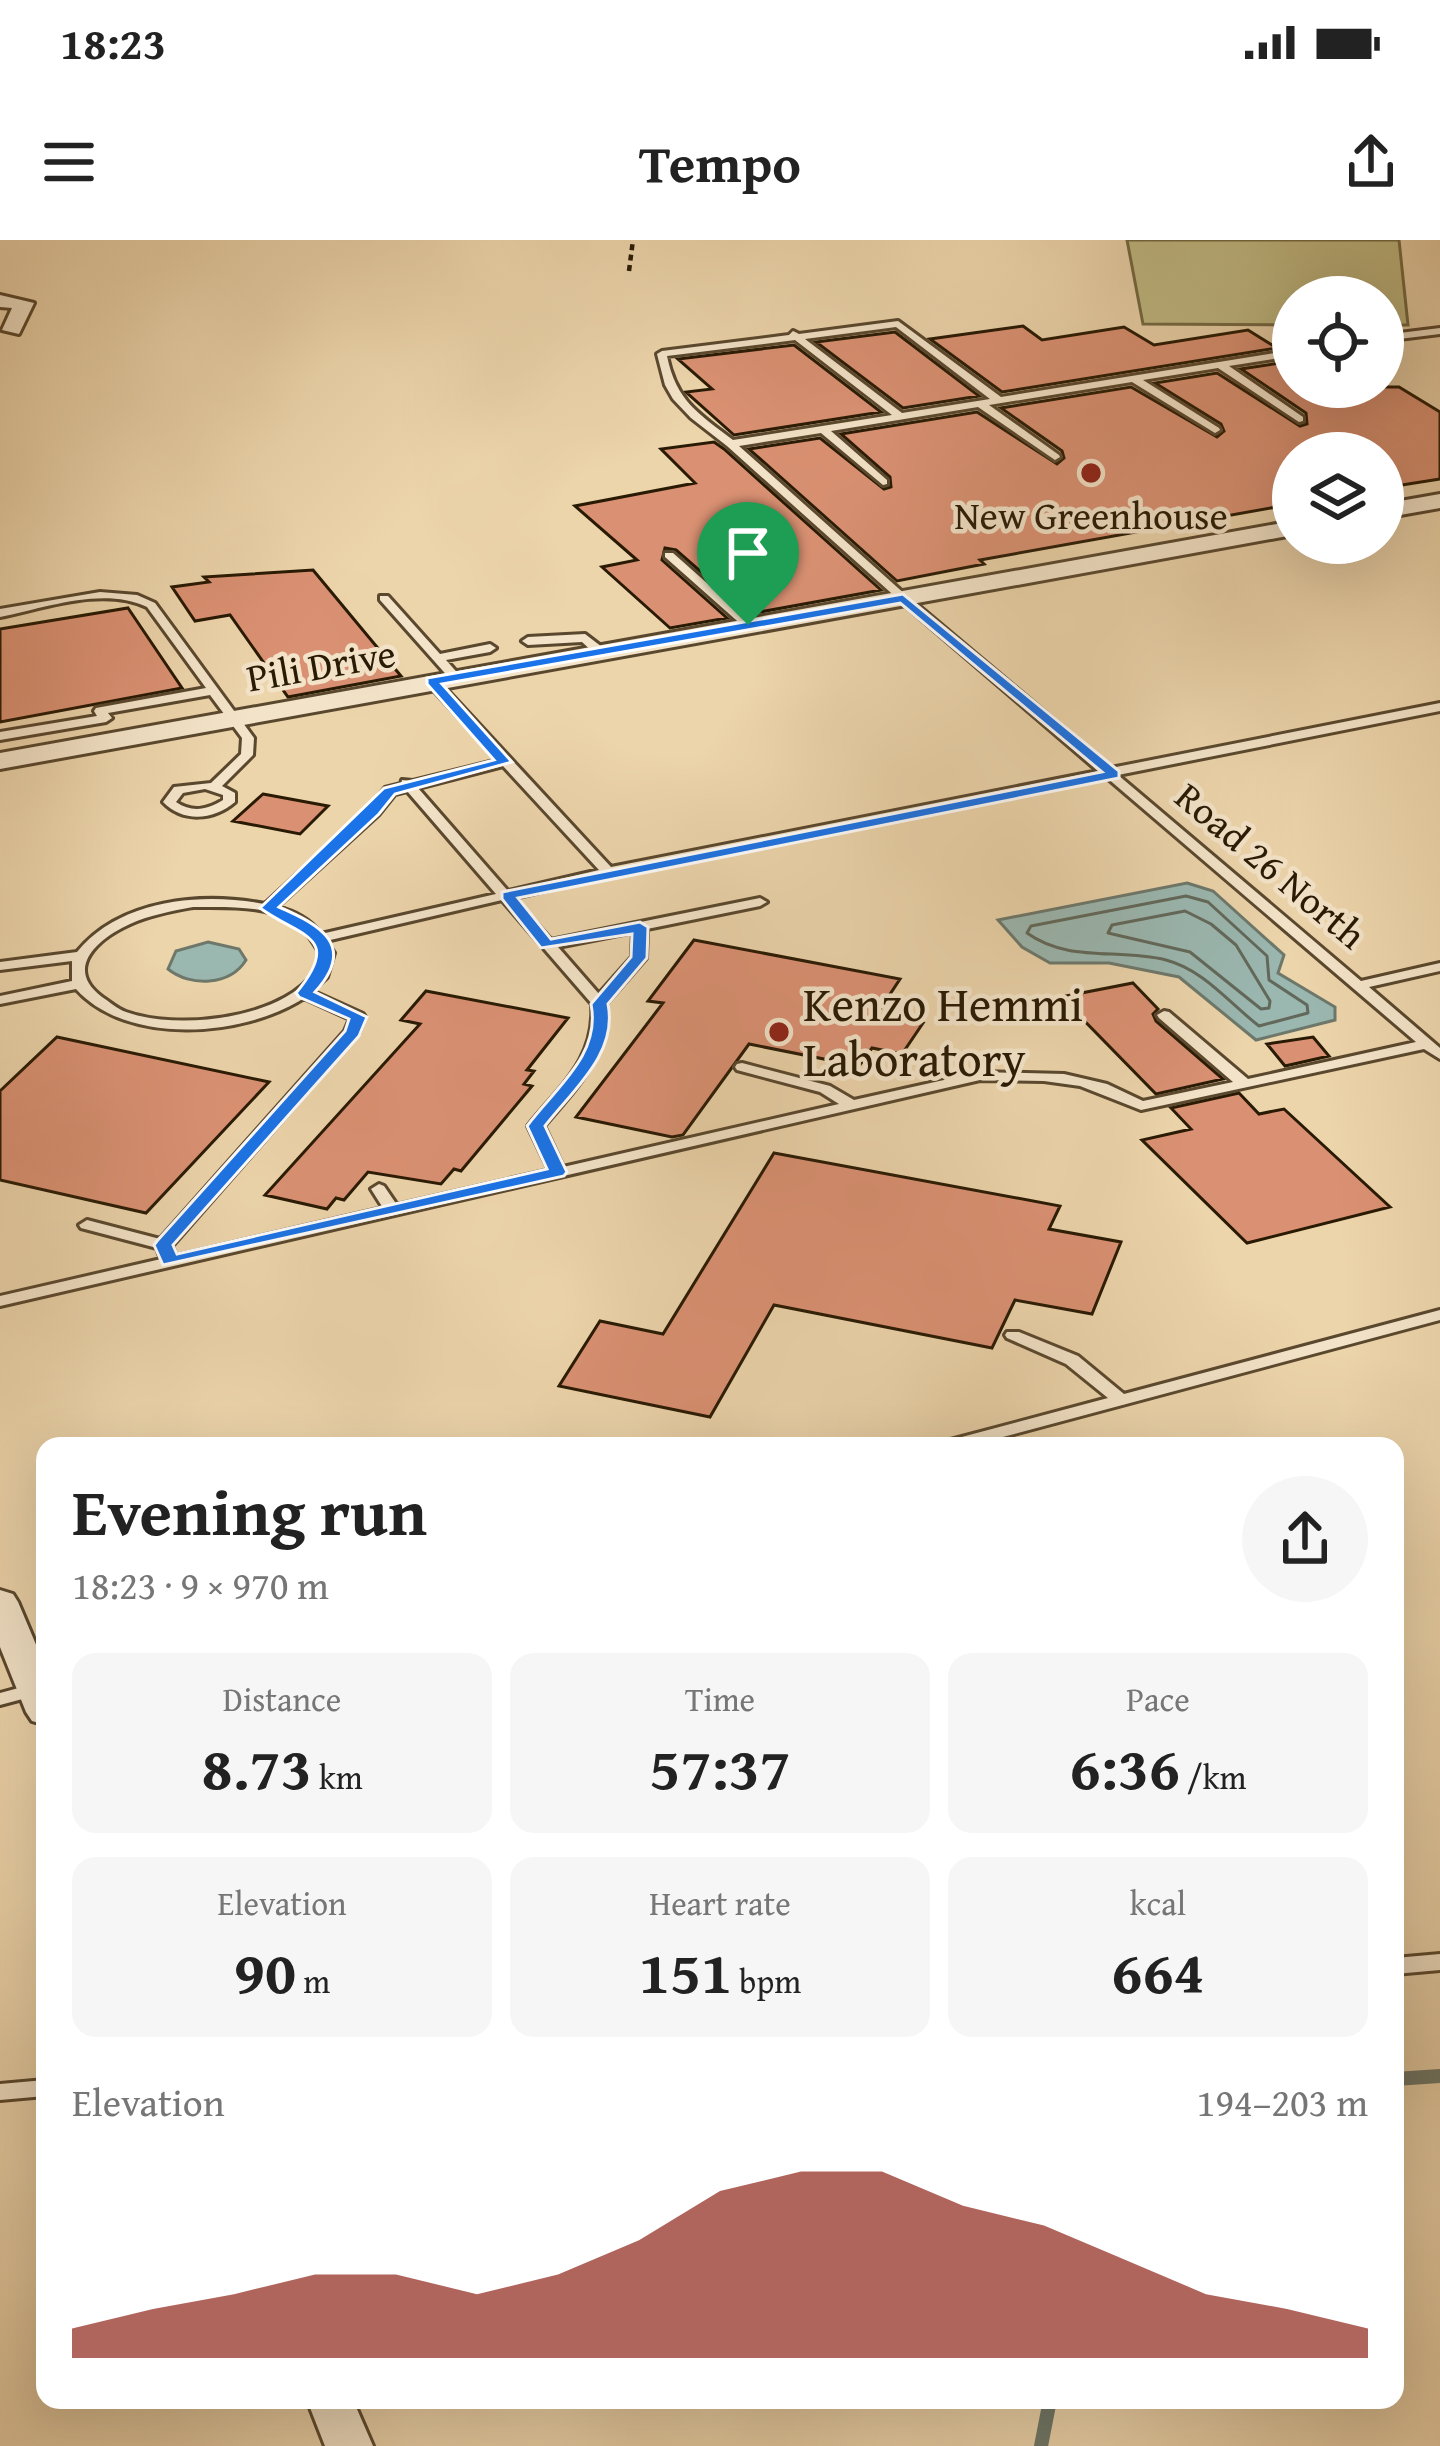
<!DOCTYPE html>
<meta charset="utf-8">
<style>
body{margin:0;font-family:"Gentium Book Plus",serif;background:#f6f6f6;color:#222;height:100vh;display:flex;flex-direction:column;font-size:45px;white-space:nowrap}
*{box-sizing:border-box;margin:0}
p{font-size:39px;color:#767676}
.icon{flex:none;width:66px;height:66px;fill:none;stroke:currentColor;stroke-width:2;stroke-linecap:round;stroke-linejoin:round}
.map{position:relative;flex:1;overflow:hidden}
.drawer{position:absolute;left:36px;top:1197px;width:1368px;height:972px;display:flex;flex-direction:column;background:#fff;border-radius:24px;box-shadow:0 12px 48px #0002}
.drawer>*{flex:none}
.buttons{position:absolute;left:1272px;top:36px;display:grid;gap:24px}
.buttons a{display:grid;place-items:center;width:132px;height:132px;border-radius:50%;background:#fff;box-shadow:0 12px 48px #0002;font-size:60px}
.pin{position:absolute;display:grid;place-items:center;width:102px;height:102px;color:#fff;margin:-123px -51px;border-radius:50% 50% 50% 0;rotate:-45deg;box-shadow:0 0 12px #0007}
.pin .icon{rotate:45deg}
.round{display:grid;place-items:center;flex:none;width:126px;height:126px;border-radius:63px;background:#f6f6f6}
.head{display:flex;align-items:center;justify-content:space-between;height:204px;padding:0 36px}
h1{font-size:66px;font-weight:600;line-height:90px}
.metrics{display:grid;grid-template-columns:repeat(3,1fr);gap:18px;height:204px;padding:12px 36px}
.metrics div{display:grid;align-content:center;border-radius:24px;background:#f6f6f6;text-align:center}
.metrics b{font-size:60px;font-weight:600}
.metrics small{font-size:33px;font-weight:400}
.metrics p{font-size:33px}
.chart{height:336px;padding:24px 36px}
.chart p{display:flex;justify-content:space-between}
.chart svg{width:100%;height:216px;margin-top:12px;fill:#8f2418;opacity:.7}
.status{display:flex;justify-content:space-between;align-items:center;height:84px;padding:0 60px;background:#fff;direction:ltr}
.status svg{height:33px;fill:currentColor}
header{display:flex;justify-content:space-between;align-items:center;height:156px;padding:0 36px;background:#fff;font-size:54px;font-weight:600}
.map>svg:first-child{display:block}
.green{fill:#c0ba83;stroke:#746a44;stroke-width:3}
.water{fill:#9ab7b0;stroke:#6d786b;stroke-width:3}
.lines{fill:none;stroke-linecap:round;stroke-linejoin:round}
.shore{stroke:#62685a;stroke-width:3}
.stream{stroke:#6d786b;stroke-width:14}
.building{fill:#da9173;stroke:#291a04;stroke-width:3}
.service-casing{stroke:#5a482e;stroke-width:6}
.minor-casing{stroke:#5a482e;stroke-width:6}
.path{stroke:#291a04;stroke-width:4.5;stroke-dasharray:6 4.5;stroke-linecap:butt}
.service{fill:#f3e3c8;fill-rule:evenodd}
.minor{fill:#f3e3c8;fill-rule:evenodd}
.route{fill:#1a73e8;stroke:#fff;stroke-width:3;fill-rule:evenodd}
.poi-dot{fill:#8f2418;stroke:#f3e3c8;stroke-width:4.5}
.labels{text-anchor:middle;stroke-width:9;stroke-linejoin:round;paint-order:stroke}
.far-poi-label{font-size:39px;fill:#291a04;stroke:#f3e3c8}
.far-street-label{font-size:39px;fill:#291a04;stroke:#f3e3c8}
.poi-label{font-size:48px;fill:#291a04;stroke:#f3e3c8;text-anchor:start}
</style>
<div class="status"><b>18:23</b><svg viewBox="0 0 49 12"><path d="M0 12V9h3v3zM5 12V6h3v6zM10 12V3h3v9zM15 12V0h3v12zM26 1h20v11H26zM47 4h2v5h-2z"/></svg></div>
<header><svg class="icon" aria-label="menu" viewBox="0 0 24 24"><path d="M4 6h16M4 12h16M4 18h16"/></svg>Tempo<svg class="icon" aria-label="share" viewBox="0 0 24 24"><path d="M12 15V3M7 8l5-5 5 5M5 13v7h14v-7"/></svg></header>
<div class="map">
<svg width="1440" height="2206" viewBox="0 0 1440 2206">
<rect width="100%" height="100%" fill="#ecd4ab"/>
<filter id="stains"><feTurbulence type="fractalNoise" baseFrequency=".00167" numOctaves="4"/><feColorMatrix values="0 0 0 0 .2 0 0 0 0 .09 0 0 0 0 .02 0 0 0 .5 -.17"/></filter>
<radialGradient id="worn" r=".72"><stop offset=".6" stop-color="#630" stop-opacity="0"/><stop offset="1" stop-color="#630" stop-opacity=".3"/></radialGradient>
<!-- green -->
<path class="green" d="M1127,0H1399L1408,85H1383V57H1293V85L1143,84Z"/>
<!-- water -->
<path class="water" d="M1187,643L1213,651L1284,715L1278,733L1335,767V780L1256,800L1179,737L1109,723H1050L1022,707L998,680Z
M208,702L239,709L246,720C230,746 190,747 168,729L176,711Z"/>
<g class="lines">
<!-- shore -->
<path class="shore" d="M1186,656L1208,662L1267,716L1269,740L1307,765L1308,773L1259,786C1229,763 1204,730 1166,720C1118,708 1069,723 1027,693L1031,686Z
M1185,671L1211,684L1236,705L1270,761L1269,768L1261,769L1190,712L1108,693L1112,685Z"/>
<!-- stream -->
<path class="stream" d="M1395,1839L1440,1836
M1041,2206L1050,2160"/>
</g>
<!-- building -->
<path class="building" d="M1023,86L1042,100L1124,87L1154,105L1248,90L1277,108L1002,152L930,99Z
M895,92L979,156L903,168L816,102Z
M794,105L881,172L734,195L686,152L712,149L678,119Z
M1293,121V147H1399L1440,172V239L1383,248V213H1293V264L980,320L984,324L897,341L749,209L820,198L884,249L891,247L890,237L841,194L977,172L1057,224L1064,218L1062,211L1001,168L1131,147L1217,197L1224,191L1221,184L1155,143L1217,133L1300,186L1307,184L1306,173L1241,129Z
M714,202L724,209L881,350L749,374L676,310L665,308L662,320L727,378L670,388L602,327L637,320L575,266L695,243L661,209Z
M313,330L401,436L288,457L230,375L195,381L172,347L209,342L204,337Z
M128,368L182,448L0,482V389Z
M263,554L328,566L300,594L233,581Z
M694,700L900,739L877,774L923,783L902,814L872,808L859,826L749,804L683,895L672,897L576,877L663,763L648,761Z
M1133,743L1158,769L1153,774L1156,781L1223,839L1156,854L1061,757Z
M426,751L568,778L527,830L534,831L524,844L532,846L461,931L454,929L441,944L368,932L344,960L336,958L327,969L265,955L420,784L401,780Z
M57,797L269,842L146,973L0,940V851Z
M1313,797L1329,816L1285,826L1267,804Z
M1239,853L1259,874L1284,869L1390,967L1247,1003L1142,900L1191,889L1171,868Z
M774,913L1060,966L1049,989L1121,1002L1092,1074L1015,1060L992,1108L774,1065L710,1177L559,1146L600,1081L663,1094Z"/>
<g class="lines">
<defs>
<path id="service" d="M898,81L1001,157L1293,110V116L1229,126L1303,177V181L1299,182L1218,128L1143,140L1219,188L1220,190L1215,193L1132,142L989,165L1059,215L1060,217L1055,220L978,167L831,191L887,240V244L883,245L821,193L739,206L907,356L1111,528L1440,463V471L1118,535L1361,741L1440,723V731L1369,747L1440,808V819L1424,809L1141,870L1080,846L1044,841L980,840L0,1066V1056L161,1019L157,1008L81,988L79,985L87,980L160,999L345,791L350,779L304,758C244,797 127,806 76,749L0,764V756L72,741V721L0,730V722L77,712C120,659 202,652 265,664L369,568L385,548L401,544L402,540L413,541L498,520L428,444V438H436L611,627L1098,531L899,360L727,206L691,178L673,159L665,145L657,114L662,111L789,95L793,91L799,94ZM896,87L990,159L902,173L805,99ZM795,100L892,175L733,200C699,174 676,161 667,116ZM503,526L599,630L508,651L418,548ZM1106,537L1416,802L1248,839L1169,772L1164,771L1157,775L1159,778L1233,842L1143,861L1107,844L1064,834L980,832L854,860L830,846L742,823L737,824L735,827L737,830L820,852L839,864L563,927L544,886C575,849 610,816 606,764L646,718L647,689L760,666L767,662L760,658L551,700L514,658L608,636ZM407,551L496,654L321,694C310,679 295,672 277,667L379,574L395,554ZM502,660L592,764C596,819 560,846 528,886L549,930L397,965L384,946L379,944L371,949L383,968L176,1016L172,1006L359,792L365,777L363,774L312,751L327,737L334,713L326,701ZM193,667C227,667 274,664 302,688C309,695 315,705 320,713C318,722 316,732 310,738C273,780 176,790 126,772C117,769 110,762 102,757C63,728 99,698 130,684C150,675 172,671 193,667ZM633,692L632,717L599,754L558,707Z
M1440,88V94L1383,101V95Z
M665,313H673L752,383V387H744L665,317Z
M100,352L137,355L155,363L254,498L253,515L222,546L235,553V562C214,580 183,583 163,562L174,547L211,543L241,514L242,498L210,455L108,473L112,478L106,482L0,500V492L97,476L94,471L96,468L206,448L147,367C103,346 45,368 0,377V369ZM205,549L223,555V560C207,570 192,573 176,562L183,553Z
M380,356H388L440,414L490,404L496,408L490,412L446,420L461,437L455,441L451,440L380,360Z
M585,394L602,407V413H594L582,402L528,405L522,401L528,397Z
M1440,1070V1080L969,1206H940L943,1202L1108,1158L1066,1124L1007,1098L1005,1095L1007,1092H1019L1078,1116L1124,1154Z
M45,1441V1453L0,1465V1453Z
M1440,1714V1730L1395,1734V1718Z
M45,1840V1856L0,1860V1844Z"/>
<path id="minor" d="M0,55L34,63L19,94L2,90L12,68L0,67Z
M1440,254V268L1383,278V264Z
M1293,281V295L0,529V513Z
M0,1350L13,1354L18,1362L45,1426V1485L32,1481L26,1472L0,1407Z
M307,2160H353L373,2206H325Z"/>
</defs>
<!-- service casing -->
<use href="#service" class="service-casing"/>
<!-- minor casing -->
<use href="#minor" class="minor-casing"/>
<!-- path -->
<path class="path" d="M629,31L633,0"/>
<!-- service -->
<use href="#service" class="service"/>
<!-- minor -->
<use href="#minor" class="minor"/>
</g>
<!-- route -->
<path class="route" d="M903,354L1119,531V538L518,658L551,699L640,682L648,687L647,718L608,764C618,813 574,849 545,886L567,932L564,936L163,1025L154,1005L157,1001L345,791L349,779L299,757L296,753C344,695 299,697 260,668L384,548L494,520L427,444V438ZM900,363L1102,532L502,652V659L541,708L632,694L631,717L591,764C601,815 556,847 527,886L547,929L177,1014L173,1005L359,796L367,777L315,752C357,706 321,685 279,667L379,574L395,554L512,522L442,444Z"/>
<!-- markers -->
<g class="poi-dot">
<circle cx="1091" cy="233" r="12"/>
<circle cx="779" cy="792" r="12"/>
</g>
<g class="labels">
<!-- far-poi labels -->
<g class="far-poi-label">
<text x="1091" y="289">New Greenhouse</text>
</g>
<!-- far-street labels -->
<g class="far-street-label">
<text transform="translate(321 425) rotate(-10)" y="14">Pili Drive</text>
<text transform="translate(1271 625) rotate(40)" y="14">Road 26 North</text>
</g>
<!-- poi labels -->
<g class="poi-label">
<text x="803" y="781">Kenzo Hemmi<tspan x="803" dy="55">Laboratory</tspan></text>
</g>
</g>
<rect width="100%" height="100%" filter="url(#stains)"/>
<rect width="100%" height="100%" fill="url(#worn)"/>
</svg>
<div class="buttons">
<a><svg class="icon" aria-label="locate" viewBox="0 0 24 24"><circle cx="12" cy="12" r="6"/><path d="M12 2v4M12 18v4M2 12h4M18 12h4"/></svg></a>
<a><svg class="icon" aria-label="layers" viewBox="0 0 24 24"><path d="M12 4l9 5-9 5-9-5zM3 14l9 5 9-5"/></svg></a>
</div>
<div class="pin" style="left:748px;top:385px;background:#1e9e55"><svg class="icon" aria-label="arrive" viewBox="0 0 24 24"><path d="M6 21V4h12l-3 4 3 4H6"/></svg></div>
<section class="drawer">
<div class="head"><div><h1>Evening run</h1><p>18:23 · 9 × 970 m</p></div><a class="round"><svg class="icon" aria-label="share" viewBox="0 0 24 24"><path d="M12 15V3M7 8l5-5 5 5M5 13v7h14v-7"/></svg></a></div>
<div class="metrics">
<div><p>Distance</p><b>8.73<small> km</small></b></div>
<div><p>Time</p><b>57:37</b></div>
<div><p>Pace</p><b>6:36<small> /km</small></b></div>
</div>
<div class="metrics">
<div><p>Elevation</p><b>90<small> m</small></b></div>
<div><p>Heart rate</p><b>151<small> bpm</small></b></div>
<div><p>kcal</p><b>664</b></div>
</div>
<div class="chart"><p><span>Elevation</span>194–203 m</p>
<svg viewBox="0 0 160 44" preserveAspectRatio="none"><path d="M0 44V38L10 34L20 31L30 27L40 27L50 31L60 27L70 20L80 10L90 6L100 6L110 13L120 17L130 24L140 31L150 34L160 38V44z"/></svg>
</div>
</section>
</div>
